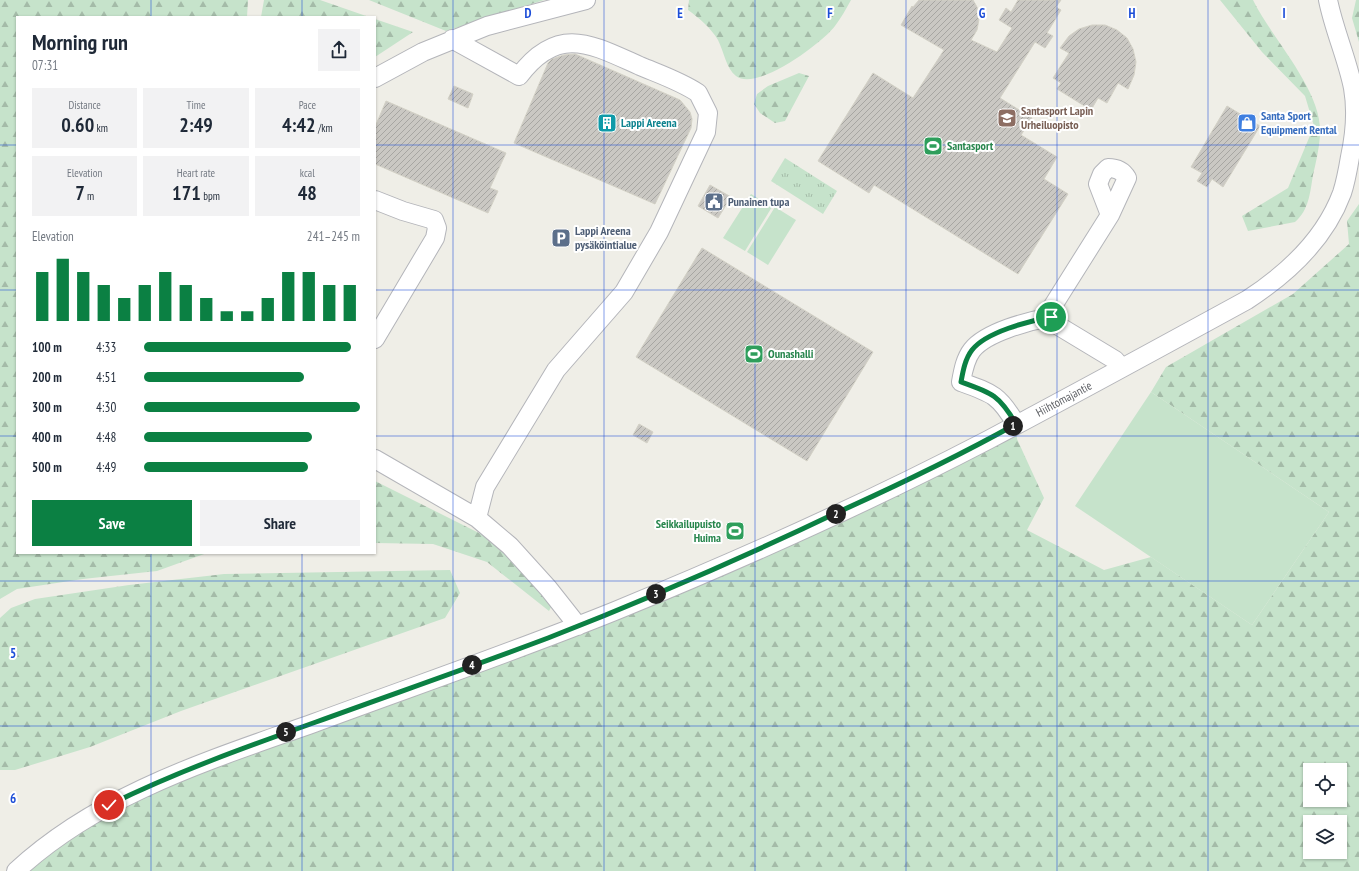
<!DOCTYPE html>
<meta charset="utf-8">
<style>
body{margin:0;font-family:"PT Sans Narrow",sans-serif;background:#f2f2f3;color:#1f2937;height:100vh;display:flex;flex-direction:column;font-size:15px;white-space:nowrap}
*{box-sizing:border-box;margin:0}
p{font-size:13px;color:#747a83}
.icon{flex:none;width:22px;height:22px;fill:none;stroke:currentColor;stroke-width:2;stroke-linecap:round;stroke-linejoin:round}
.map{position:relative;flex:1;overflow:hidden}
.drawer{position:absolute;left:16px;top:16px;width:360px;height:538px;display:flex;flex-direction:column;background:#fff;border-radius:0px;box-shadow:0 1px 3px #0004}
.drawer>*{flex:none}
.tools{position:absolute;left:1303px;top:763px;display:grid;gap:8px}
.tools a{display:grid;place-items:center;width:44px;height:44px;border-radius:0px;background:#fff;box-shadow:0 1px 3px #0004;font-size:20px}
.pin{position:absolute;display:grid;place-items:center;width:34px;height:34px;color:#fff;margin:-17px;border:2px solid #fff;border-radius:50%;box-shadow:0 1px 4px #0007}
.km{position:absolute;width:20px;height:20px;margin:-10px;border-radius:50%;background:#222;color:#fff;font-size:11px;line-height:20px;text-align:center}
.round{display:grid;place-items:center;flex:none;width:42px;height:42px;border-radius:0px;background:#f2f2f3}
.overview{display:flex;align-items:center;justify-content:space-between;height:68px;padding:0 16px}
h1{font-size:22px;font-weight:600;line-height:30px}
.stats{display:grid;grid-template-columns:repeat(3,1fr);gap:6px;height:68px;padding:4px 16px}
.stats div{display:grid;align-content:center;border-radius:0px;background:#f2f2f3;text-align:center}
.stats b{font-size:20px;font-weight:600}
.stats small{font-size:11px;font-weight:400}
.stats p{font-size:11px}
.chart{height:112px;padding:8px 16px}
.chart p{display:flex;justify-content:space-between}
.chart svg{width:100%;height:72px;margin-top:4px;stroke:#0b8043;stroke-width:6}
.primary-button{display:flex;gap:8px;margin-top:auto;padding:8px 16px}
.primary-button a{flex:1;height:46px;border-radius:0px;background:#0b8043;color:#fff;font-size:16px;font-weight:600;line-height:46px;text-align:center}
.primary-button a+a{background:#f2f2f3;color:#1f2937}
ul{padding:0 16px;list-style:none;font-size:13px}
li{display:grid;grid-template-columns:64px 48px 1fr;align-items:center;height:30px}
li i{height:10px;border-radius:5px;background:#0b8043}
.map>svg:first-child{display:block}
.forest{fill:url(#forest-firs);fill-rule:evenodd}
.park{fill:url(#park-tufts)}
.garden{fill:#c6e3cb}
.building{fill:url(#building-hatch);stroke:#d3d1c6}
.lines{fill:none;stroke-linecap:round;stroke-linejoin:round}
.minor-casing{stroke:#b4b5ba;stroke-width:20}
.minor{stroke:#fff;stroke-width:18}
.route-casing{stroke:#fff;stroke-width:8}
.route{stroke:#0b8043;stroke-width:5}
.grid{fill:none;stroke:#1d4ed8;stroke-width:1;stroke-opacity:0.55}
.labels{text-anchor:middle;stroke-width:4;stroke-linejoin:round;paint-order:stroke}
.education-label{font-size:12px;font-weight:bold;fill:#785e54;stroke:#fff;text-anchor:start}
.shop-label{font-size:12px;font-weight:bold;fill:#366cbe;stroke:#fff;text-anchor:start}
.culture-label{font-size:12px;font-weight:bold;fill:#0d838f;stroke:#fff;text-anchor:start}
.leisure-label{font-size:12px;font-weight:bold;fill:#27864d;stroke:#fff;text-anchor:start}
.service-label{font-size:12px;font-weight:bold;fill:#4e5e75;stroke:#fff;text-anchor:start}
.street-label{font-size:12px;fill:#5e6065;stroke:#fff}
.grid-label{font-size:13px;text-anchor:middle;font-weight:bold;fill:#1d4ed8;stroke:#fff;stroke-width:4;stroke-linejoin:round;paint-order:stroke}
</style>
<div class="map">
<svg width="1359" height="871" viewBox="0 0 1359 871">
<defs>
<pattern id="forest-firs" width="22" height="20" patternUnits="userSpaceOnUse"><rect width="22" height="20" fill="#c6e3cb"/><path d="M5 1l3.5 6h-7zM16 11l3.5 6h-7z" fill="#a4bba8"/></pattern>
<pattern id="park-tufts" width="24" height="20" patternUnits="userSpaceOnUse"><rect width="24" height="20" fill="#c6e3cb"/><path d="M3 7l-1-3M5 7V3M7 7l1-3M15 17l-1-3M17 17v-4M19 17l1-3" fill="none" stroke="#a4bba8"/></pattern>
<pattern id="building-hatch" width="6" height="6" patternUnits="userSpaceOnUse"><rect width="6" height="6" fill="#cac8c3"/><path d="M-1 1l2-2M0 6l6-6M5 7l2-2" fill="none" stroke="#a7a6a2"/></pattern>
</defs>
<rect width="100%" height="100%" fill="#efeee7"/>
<!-- forest -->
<path class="forest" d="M0,0H248L247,17H17V553H207L157,571L83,579L17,589L0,599Z
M264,0H320L369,17H261Z
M369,0H544L446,31Z
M689,0H851C846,9 841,18 835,26C822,43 757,92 736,76C726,68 724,52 718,40C711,28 699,18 688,10Z
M1220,0H1253C1272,39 1324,92 1320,136C1319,149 1316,162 1313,175C1310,193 1309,210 1295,222L1248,231L1242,216L1288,188L1314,126L1305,96L1262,52Z
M1356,0H1359V42L1352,18Z
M375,19L413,32L375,57Z
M799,73L809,76L785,121L775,123L760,113L754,104L757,94L768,86Z
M1359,204V871H16L94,814L548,638L1016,424L1017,439L1044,498L1027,530L1104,570L1151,557L1252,625L1329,512L1151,392L1166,367L1293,294L1349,244L1347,221ZM1310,770H1340V800H1310ZM1310,822H1340V852H1310Z
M375,481L491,539L552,605L549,611L487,562L433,544L375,543Z
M450,570L460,593L445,618L181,711L90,747L15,770H0V618L11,608L35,599L129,585L224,574Z"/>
<!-- park -->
<path class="park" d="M785,158L837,191L823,214L771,181Z"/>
<!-- garden -->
<path class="garden" d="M751,194L772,207L745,251L723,238Z
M775,207L796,220L768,265L747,252Z
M1151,392L1329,512L1252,625L1075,506Z"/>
<!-- building -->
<path class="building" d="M919,0H973L977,7L979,19L977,30L971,40L997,52L1012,28L999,20L1006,8L1011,12L1018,0H1061L1056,7L1061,10L1047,33L1053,36L1045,48L1035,42L1000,98L1032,118L1021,135L1057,157L1044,179L1068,194L1018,274L874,185L869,193L818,161L873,73L913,98L944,50L901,25L912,6L913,7Z
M1092,25H1105L1117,30L1127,38L1133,49L1136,62L1134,75L1128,89L1118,83L1107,103L1098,98L1091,110L1057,89L1061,83L1053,78L1069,53L1060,48L1069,36L1079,29Z
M575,54L680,100L690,112L692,119L691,128L655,204L514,143L548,63L552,59L564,55Z
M454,86L473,94L468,108L448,99Z
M386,101L506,153L490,188L498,191L488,213L375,164V127Z
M1227,106L1260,126L1223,187L1212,179L1207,187L1197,181L1202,173L1191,167Z
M710,185L731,197L718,218L698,206Z
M702,248L873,352L807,461L636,357Z
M639,424L653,432L647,443L633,435Z"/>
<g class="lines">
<defs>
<path id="minor" d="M452,39L519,76C558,24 591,44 640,66C659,74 680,81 698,93L708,113L706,132L659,232L624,292L556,370L485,487L477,518
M375,78L423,52L487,26L586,0
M375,200L403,211L434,220L437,228L435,238L375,339
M1110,215L1098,184L1102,174L1108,168C1116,168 1123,171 1127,178L1110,215L1049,312L1057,325L1115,360L1122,368
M1016,424C999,395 992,393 961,382C963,371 965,359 972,350C986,332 1029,321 1051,317
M375,459L477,518L510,546L548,588L578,626
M16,871C99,794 210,760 314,723C414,686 516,651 615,611C742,559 867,503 988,440C1075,394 1161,347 1247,300C1287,274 1325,239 1342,193C1346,181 1348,169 1350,157C1355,134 1357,111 1353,88C1347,58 1334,30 1328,0"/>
</defs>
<!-- minor casing -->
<use href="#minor" class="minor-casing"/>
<!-- minor -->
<use href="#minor" class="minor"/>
</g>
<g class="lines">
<defs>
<path id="route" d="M109,805C176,772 246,747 316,722C393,694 471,667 548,638C645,600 740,559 834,514C896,486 957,457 1016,424C999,395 992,393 961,382C963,371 965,359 972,350C986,332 1029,321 1051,317"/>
</defs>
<!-- route casing -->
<use href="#route" class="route-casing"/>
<!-- route -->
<use href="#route" class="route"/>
</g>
<!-- grid -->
<path class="grid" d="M151,0V17M302,0V17M453,0V871M604,0V871M755,0V871M906,0V871M1057,0V871M1208,0V871M0,145H17M375,145H1359M0,290H17M375,290H1359M0,436H17M375,436H1359M151,553V871M302,553V871M0,581H1359M0,726H1359"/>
<!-- icons -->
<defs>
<symbol id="school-square" viewBox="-11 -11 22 22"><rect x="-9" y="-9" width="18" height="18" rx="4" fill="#8d6e63" stroke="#fff"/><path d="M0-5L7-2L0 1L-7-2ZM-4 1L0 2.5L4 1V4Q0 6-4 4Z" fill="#fff"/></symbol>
<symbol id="building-square" viewBox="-11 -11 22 22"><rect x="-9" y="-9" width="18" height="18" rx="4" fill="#0f9aa8" stroke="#fff"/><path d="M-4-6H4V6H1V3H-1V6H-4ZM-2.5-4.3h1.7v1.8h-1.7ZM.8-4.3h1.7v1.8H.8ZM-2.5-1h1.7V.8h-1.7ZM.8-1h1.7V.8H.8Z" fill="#fff"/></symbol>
<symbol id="shop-square" viewBox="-11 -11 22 22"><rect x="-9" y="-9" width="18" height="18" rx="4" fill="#3f7fe0" stroke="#fff"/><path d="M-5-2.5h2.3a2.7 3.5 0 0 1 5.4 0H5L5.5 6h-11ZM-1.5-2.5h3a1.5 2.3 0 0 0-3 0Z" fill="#fff"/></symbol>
<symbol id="stadium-square" viewBox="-11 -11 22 22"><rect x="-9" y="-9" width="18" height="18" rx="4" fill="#2e9e5b" stroke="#fff"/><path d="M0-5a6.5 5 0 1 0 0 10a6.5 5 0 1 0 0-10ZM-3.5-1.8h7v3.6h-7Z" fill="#fff"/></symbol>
<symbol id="civic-square" viewBox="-11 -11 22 22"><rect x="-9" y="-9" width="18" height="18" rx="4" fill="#5c6f8a" stroke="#fff"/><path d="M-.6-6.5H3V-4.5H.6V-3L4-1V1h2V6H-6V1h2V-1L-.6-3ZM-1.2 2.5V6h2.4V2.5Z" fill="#fff"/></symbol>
<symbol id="parking-square" viewBox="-11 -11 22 22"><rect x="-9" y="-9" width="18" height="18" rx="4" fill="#5c6f8a" stroke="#fff"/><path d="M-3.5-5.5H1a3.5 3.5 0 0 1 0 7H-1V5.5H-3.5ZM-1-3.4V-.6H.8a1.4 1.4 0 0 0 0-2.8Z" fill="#fff"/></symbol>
</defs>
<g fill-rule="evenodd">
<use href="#school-square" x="996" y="107" width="22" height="22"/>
<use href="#building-square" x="596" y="112" width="22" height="22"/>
<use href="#shop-square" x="1236" y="112" width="22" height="22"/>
<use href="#stadium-square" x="922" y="135" width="22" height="22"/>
<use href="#civic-square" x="703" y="191" width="22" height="22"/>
<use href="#parking-square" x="550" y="227" width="22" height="22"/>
<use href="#stadium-square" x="743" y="343" width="22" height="22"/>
<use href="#stadium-square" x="724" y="520" width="22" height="22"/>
</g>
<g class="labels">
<!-- education labels -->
<g class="education-label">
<text x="1021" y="115">Santasport Lapin<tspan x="1021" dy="14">Urheiluopisto</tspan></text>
</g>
<!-- shop labels -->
<g class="shop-label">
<text x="1261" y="120">Santa Sport<tspan x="1261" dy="14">Equipment Rental</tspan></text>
</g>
<!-- culture labels -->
<g class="culture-label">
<text x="621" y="127">Lappi Areena</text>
</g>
<!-- leisure labels -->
<g class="leisure-label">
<text x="947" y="150">Santasport</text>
<text x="768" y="358">Ounashalli</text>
<text x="721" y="528" text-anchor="end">Seikkailupuisto<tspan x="721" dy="14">Huima</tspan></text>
</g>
<!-- service labels -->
<g class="service-label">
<text x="728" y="206">Punainen tupa</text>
<text x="575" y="235">Lappi Areena<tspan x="575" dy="14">pysäköintialue</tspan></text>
</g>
<!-- street labels -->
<g class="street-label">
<text transform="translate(1064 399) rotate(-28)" y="4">Hiihtomajantie</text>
</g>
</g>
<g class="grid-label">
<text x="528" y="18">D</text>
<text x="680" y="18">E</text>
<text x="830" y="18">F</text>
<text x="982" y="18">G</text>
<text x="1132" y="18">H</text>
<text x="1284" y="18">I</text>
<text x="13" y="658">5</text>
<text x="13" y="803">6</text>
</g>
</svg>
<div class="tools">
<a><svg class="icon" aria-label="locate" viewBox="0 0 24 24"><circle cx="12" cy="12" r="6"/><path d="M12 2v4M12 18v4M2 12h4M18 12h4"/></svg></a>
<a><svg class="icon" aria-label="layers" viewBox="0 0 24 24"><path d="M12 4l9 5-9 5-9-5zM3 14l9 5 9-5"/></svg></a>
</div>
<div class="pin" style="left:1051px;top:317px;background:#1e9e55"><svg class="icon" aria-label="arrive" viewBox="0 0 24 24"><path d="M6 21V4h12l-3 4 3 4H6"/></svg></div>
<div class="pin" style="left:109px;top:805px;background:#d93025"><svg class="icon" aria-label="check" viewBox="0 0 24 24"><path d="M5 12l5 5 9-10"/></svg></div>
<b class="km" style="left:1013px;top:426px">1</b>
<b class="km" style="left:836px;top:514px">2</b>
<b class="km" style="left:656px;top:594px">3</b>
<b class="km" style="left:472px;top:665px">4</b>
<b class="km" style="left:286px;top:732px">5</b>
<section class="drawer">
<div class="overview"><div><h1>Morning run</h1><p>07:31</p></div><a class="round"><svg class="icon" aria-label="share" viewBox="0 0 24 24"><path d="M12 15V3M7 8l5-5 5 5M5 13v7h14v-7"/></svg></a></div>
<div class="stats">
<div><p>Distance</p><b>0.60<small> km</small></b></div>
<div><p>Time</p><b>2:49</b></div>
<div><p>Pace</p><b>4:42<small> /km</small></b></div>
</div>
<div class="stats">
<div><p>Elevation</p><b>7<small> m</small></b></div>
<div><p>Heart rate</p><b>171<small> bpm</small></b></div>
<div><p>kcal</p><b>48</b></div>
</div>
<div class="chart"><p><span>Elevation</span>241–245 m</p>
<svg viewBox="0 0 160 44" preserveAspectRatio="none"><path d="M5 44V14M15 44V6M25 44V14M35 44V22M45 44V30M55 44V22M65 44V14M75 44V22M85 44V30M95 44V38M105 44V38M115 44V30M125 44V14M135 44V14M145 44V22M155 44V22"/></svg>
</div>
<ul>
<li><b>100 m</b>4:33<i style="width:96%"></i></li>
<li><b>200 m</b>4:51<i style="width:74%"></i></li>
<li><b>300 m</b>4:30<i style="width:100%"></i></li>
<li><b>400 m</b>4:48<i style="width:78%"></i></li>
<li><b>500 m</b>4:49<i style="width:76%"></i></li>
</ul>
<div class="primary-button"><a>Save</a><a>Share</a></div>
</section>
</div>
